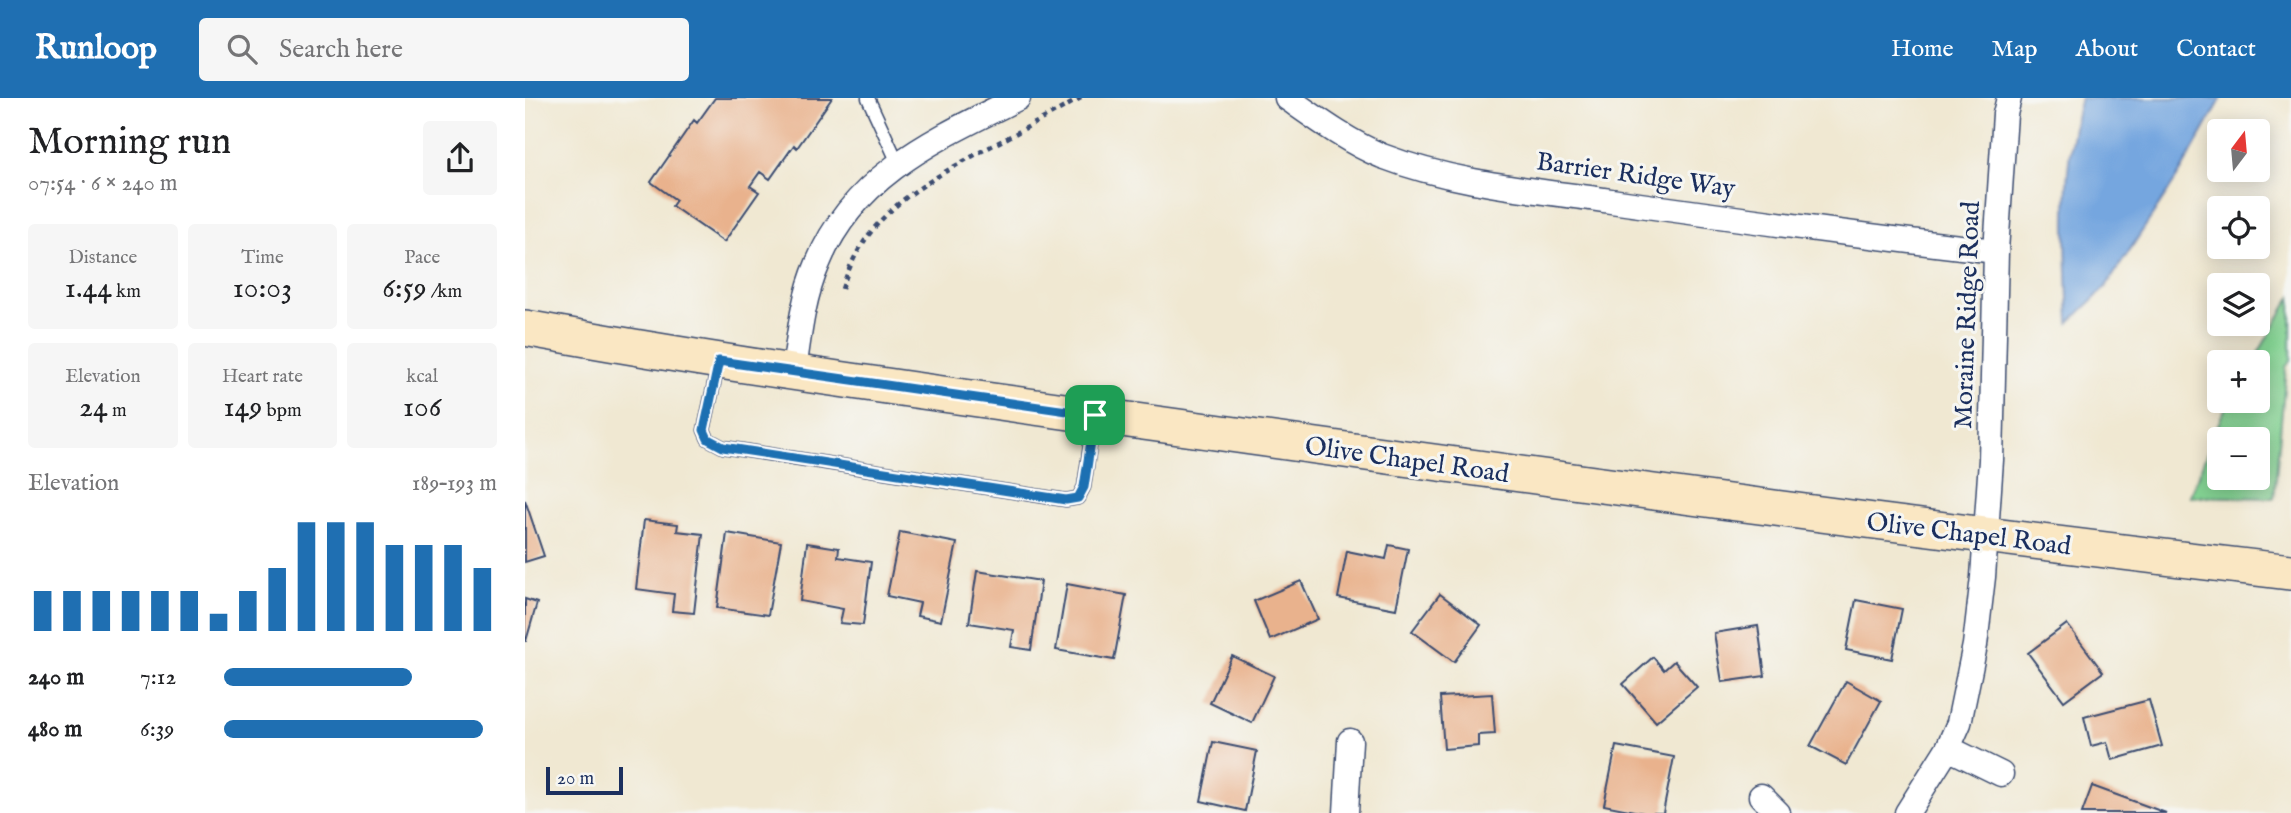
<!DOCTYPE html>
<meta charset="utf-8">
<style>
body{margin:0;font-family:"IM FELL English",serif;background:#f6f6f6;color:#202124;height:100vh;display:flex;flex-direction:column;font-size:26px;white-space:nowrap}
*{box-sizing:border-box;margin:0}
p{font-size:23px;color:#757577}
.icon{flex:none;width:38px;height:38px;fill:none;stroke:currentColor;stroke-width:2;stroke-linecap:round;stroke-linejoin:round}
.map{position:relative;flex:1;overflow:hidden}
.drawer{display:flex;flex-direction:column;background:#fff;width:525px}
.drawer>*{flex:none}
.needle{width:46px;rotate:16deg}
.fabs{position:absolute;left:1682px;top:21px;display:grid;gap:14px}
.fabs a{display:grid;place-items:center;width:63px;height:63px;border-radius:7px;background:#fff;box-shadow:0 4px 18px #0003;font-size:35px}
.scale{position:absolute;left:21px;bottom:18px;width:77px;box-sizing:border-box;padding-left:7px;border:4px solid #1b2f5e;border-top:0;font-size:19px;line-height:24px;white-space:nowrap;color:#1b2f5e;-webkit-text-stroke:5px #f6f6f2;paint-order:stroke}
.pin{position:absolute;display:grid;place-items:center;width:60px;height:60px;color:#fff;margin:-30px;border-radius:14px;box-shadow:0 4px 10px #0006}
.round{display:grid;place-items:center;flex:none;width:74px;height:74px;border-radius:7px;background:#f6f6f6}
.head{display:flex;align-items:center;justify-content:space-between;height:119px;padding:0 28px}
h1{font-size:38px;font-weight:600;line-height:52px}
.stats{display:grid;grid-template-columns:repeat(3,1fr);gap:10px;height:119px;padding:7px 28px}
.stats div{display:grid;align-content:center;border-radius:7px;background:#f6f6f6;text-align:center}
.stats b{font-size:30px;font-weight:600}
.stats small{font-size:19px;font-weight:400}
.stats p{font-size:19px}
.chart{height:196px;padding:14px 28px}
.chart p{display:flex;justify-content:space-between}
.chart svg{width:100%;height:126px;margin-top:7px;stroke:#1f6fb2;stroke-width:6}
ul{padding:0 28px;list-style:none;font-size:23px}
li{display:grid;grid-template-columns:112px 84px 1fr;align-items:center;height:52px}
li i{height:18px;border-radius:9px;background:#1f6fb2}
header{display:flex;align-items:center;gap:42px;box-sizing:border-box;height:98px;padding:0 35px;background:#1f6fb2;color:#fff}
header strong{font-size:33px}
nav{display:flex;gap:38px;margin-inline-start:auto;font-size:24px}
.search{width:490px;height:63px;background:#f6f6f6;display:flex;align-items:center;gap:18px;box-sizing:border-box;padding:0 24px;border-radius:7px;color:#757577;font-size:26px}
main{display:flex;flex:1;min-height:0}
.map>svg:first-child{display:block}
.green{fill:#84d393;stroke:#508178;stroke-width:2;fill-rule:evenodd}
.water{fill:#74a6df;stroke:#486a9e;stroke-width:2}
.building{fill:#e9b28d}
.lines{fill:none;stroke-linecap:round;stroke-linejoin:round}
.service-casing{stroke:#3b4b6f;stroke-width:15}
.minor-casing{stroke:#3b4b6f;stroke-width:27}
.secondary-casing{stroke:#3b4b6f;stroke-width:38}
.path{stroke:#3b4b6f;stroke-width:4.5;stroke-dasharray:5 5;stroke-linecap:butt}
.service{stroke:#fff;stroke-width:12}
.minor{stroke:#fff;stroke-width:24}
.secondary{stroke:#fae7c3;stroke-width:35}
.route-casing{stroke:#fff;stroke-width:14}
.route{stroke:#1f6fb2;stroke-width:9}
.labels{text-anchor:middle;stroke-width:6;stroke-linejoin:round;paint-order:stroke}
.street-label{font-size:26px;fill:#1b2f5e;stroke:#f6f6f2}
</style>
<header>
<strong>Runloop</strong>
<div class="search"><svg class="icon" aria-label="search" viewBox="0 0 24 24"><circle cx="10" cy="10" r="6"/><path d="M15 15l6 6"/></svg>Search here</div>
<nav><a>Home</a><a>Map</a><a>About</a><a>Contact</a></nav>
</header>
<main>
<section class="drawer">
<div class="head"><div><h1>Morning run</h1><p>07:54 · 6 × 240 m</p></div><a class="round"><svg class="icon" aria-label="share" viewBox="0 0 24 24"><path d="M12 15V3M7 8l5-5 5 5M5 13v7h14v-7"/></svg></a></div>
<div class="stats">
<div><p>Distance</p><b>1.44<small> km</small></b></div>
<div><p>Time</p><b>10:03</b></div>
<div><p>Pace</p><b>6:59<small> /km</small></b></div>
</div>
<div class="stats">
<div><p>Elevation</p><b>24<small> m</small></b></div>
<div><p>Heart rate</p><b>149<small> bpm</small></b></div>
<div><p>kcal</p><b>106</b></div>
</div>
<div class="chart"><p><span>Elevation</span>189–193 m</p>
<svg viewBox="0 0 160 44" preserveAspectRatio="none"><path d="M5 44V30M15 44V30M25 44V30M35 44V30M45 44V30M55 44V30M65 44V38M75 44V30M85 44V22M95 44V6M105 44V6M115 44V6M125 44V14M135 44V14M145 44V14M155 44V22"/></svg>
</div>
<ul>
<li><b>240 m</b>7:12<i style="width:69%"></i></li>
<li><b>480 m</b>6:39<i style="width:95%"></i></li>
</ul>
</section>
<div class="map">
<svg width="1766" height="715" viewBox="0 0 1766 715">
<rect width="100%" height="100%" fill="#f6f6f2"/>
<filter id="ink" filterUnits="userSpaceOnUse"><feTurbulence type="fractalNoise" baseFrequency=".0143" numOctaves="2"/><feDisplacementMap in="SourceGraphic" scale="14" xChannelSelector="R" yChannelSelector="G"/><feConvolveMatrix kernelMatrix="1 2 1 2 8 2 1 2 1" color-interpolation-filters="sRGB"/></filter>
<filter id="wash" filterUnits="userSpaceOnUse"><feTurbulence type="fractalNoise" baseFrequency=".00686" numOctaves="4" result="noise"/><feDisplacementMap in="SourceGraphic" scale="28" xChannelSelector="R" yChannelSelector="G"/><feGaussianBlur stdDeviation="1.57" result="paint"/><feColorMatrix in="noise" values="0 0 0 0 0 0 0 0 0 0 0 0 0 0 0 0 0 1.4 0 .05"/><feComposite in="paint" operator="in"/></filter>
<g filter="url(#wash)">
<rect width="100%" height="100%" fill="#f0e8d2"/>
<!-- green -->
<path class="green" d="M1766,199V262L1761,269L1749,400L1665,398L1697,317L1705,303H1732V264H1728ZM1694,341H1732V380H1694Z"/>
<!-- water -->
<path class="water" d="M1556,0H1697L1655,75L1580,190L1544,225C1541,151 1535,72 1556,0Z"/>
<g id="blocks">
<!-- building -->
<path class="building" d="M190,0H307L272,50L269,47L245,81L235,74L225,88L234,94L199,144L147,108L151,102L126,84L169,22L172,25Z
M0,402L19,458L0,464Z
M119,422L153,426L152,433L178,436L169,515L147,513L149,496L111,491Z
M375,434L432,445L416,523L392,518L395,505L362,498Z
M202,435L256,444L243,517L192,510Z
M282,445L314,450L313,459L346,464L338,527L315,525L318,511L275,503Z
M864,447L883,451L871,511L813,500L822,453L861,461Z
M452,473L516,483L506,552L486,549L489,532L444,525Z
M776,483L793,521L745,542L729,503Z
M542,486L601,497L589,562L531,552Z
M915,496L956,527L929,564L887,533Z
M0,501L12,505L1,543H0Z
M1331,502L1377,511L1367,561L1321,552Z
M1542,526L1578,574L1539,603L1503,555Z
M1233,528L1240,578L1197,584L1189,535Z
M707,558L749,578L727,625L685,605Z
M1128,559L1139,572L1149,563L1172,589L1131,624L1098,586Z
M1321,583L1356,603L1321,667L1285,648Z
M967,596L970,636L953,637V648L919,651L915,599Z
M1624,602L1637,648L1587,662L1582,644L1566,648L1559,619Z
M688,644L732,653L720,713L676,703Z
M1091,648L1149,659L1138,715H1119L1079,707Z
M1567,688L1641,715H1557Z"/>
</g>
</g>
<g filter="url(#ink)">
<use href="#blocks" fill-opacity="0" stroke="#3b4b6f" stroke-width="2"/>
<g class="lines">
<defs>
<path id="service" d="M343,0L373,65
M193,267L179,332L183,341L198,349L541,402L553,400L559,389L569,320"/>
<path id="minor" d="M762,0C792,21 823,44 857,58C930,86 1009,92 1086,103C1214,121 1342,139 1471,153
M269,273C274,237 278,199 293,165C329,76 413,40 493,0
M1423,650L1476,676
M1236,698L1253,715
M821,715L825,643
M1382,715L1423,650L1434,625L1450,547L1458,479L1466,362L1471,153L1480,16L1484,0"/>
<path id="secondary" d="M0,230C241,274 484,305 726,339C1073,387 1419,434 1766,474"/>
</defs>
<!-- service casing -->
<use href="#service" class="service-casing"/>
<!-- minor casing -->
<use href="#minor" class="minor-casing"/>
<!-- secondary casing -->
<use href="#secondary" class="secondary-casing"/>
<!-- path -->
<path class="path" d="M317,191C339,117 394,88 457,53C490,36 523,18 556,0"/>
<!-- service -->
<use href="#service" class="service"/>
<!-- minor -->
<use href="#minor" class="minor"/>
<!-- secondary -->
<use href="#secondary" class="secondary"/>
</g>
</g>
<g class="lines" filter="url(#ink)">
<defs>
<path id="route" d="M194,263L570,317L559,389L553,400L541,402L198,349L183,341L179,332Z"/>
</defs>
<!-- route casing -->
<use href="#route" class="route-casing"/>
<!-- route -->
<use href="#route" class="route"/>
</g>
<g class="labels">
<!-- street labels -->
<g class="street-label">
<text transform="translate(1111 76) rotate(8)" y="9">Barrier Ridge Way</text>
<text transform="translate(1441 217) rotate(-88)" y="9">Moraine Ridge Road</text>
<text transform="translate(882 361) rotate(8)" y="9">Olive Chapel Road</text>
<text transform="translate(1444 435) rotate(7)" y="9">Olive Chapel Road</text>
</g>
</g>
</svg>
<div class="fabs">
<a><svg class="needle" viewBox="-14 -14 28 28"><path d="M0-13l5 13h-10z" fill="#e53935"/><path d="M0 13l5-13h-10z" fill="#757577"/></svg></a>
<a><svg class="icon" aria-label="locate" viewBox="0 0 24 24"><circle cx="12" cy="12" r="6"/><path d="M12 2v4M12 18v4M2 12h4M18 12h4"/></svg></a>
<a><svg class="icon" aria-label="layers" viewBox="0 0 24 24"><path d="M12 4l9 5-9 5-9-5zM3 14l9 5 9-5"/></svg></a>
<a>+</a>
<a>−</a>
</div>
<div class="scale">20 m</div>
<div class="pin" style="left:570px;top:317px;background:#1e9e55"><svg class="icon" aria-label="arrive" viewBox="0 0 24 24"><path d="M6 21V4h12l-3 4 3 4H6"/></svg></div>
</div>
</main>
